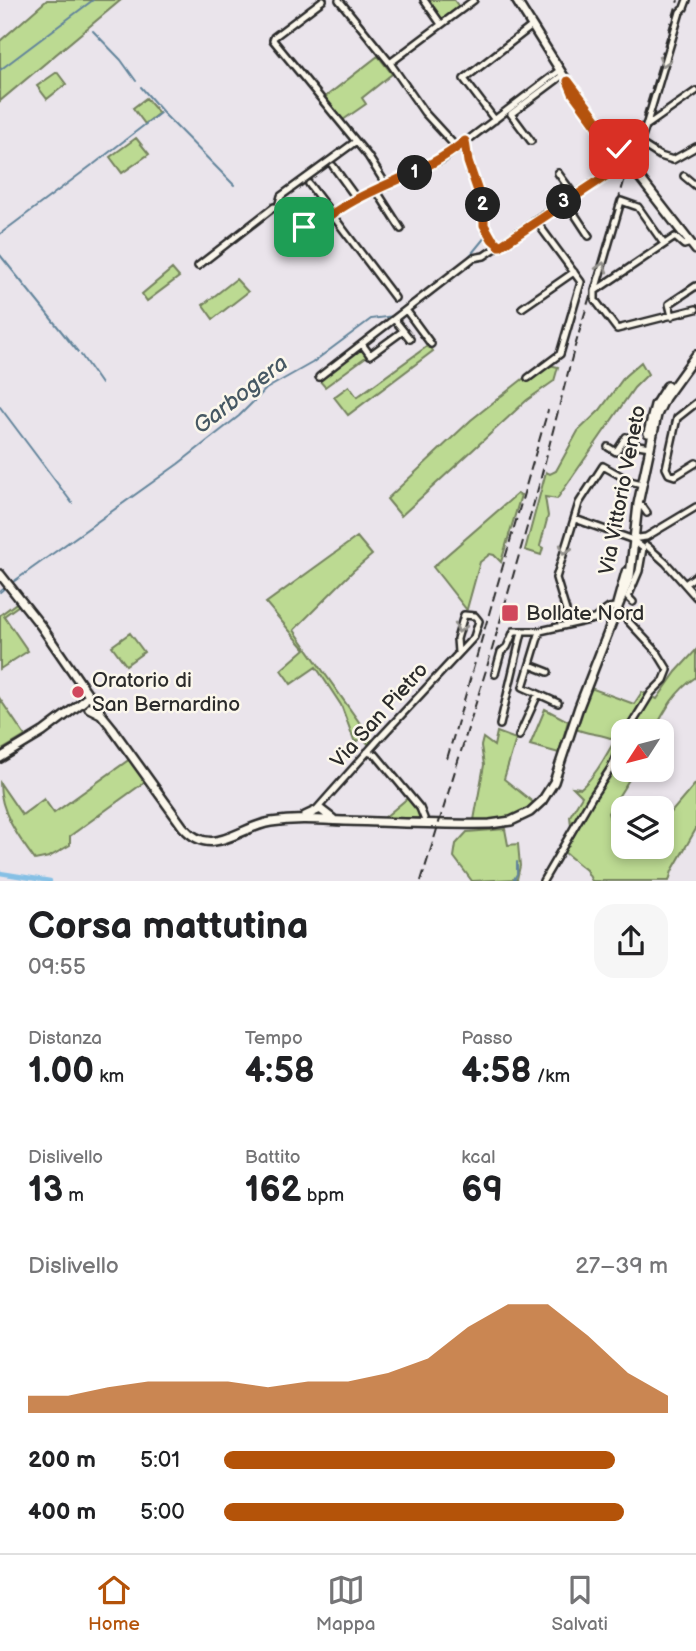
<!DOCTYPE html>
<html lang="it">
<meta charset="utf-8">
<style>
body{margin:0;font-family:"Balsamiq Sans",sans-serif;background:#f6f6f6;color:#202124;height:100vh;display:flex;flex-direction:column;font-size:26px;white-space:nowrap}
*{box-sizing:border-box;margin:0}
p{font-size:23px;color:#757577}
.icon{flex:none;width:38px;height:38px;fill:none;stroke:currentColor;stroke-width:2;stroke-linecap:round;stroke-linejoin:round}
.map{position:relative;height:881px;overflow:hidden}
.details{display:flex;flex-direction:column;background:#fff;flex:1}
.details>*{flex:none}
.needle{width:46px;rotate:234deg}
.tools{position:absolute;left:611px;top:719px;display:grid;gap:14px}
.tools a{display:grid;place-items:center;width:63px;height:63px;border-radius:14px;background:#fff;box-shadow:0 4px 10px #0003;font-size:35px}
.pin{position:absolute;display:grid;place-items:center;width:60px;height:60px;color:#fff;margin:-30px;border-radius:14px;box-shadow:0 4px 10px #0006}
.km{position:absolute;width:35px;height:35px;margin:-18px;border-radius:50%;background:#222;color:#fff;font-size:19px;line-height:35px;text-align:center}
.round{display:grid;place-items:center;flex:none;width:74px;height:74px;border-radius:21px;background:#f6f6f6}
.overview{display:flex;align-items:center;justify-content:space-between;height:119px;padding:0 28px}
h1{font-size:38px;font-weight:700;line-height:52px}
.stats{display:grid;grid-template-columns:repeat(3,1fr);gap:10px;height:119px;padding:7px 28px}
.stats div{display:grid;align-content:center}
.stats b{font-size:35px;font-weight:700}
.stats small{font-size:19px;font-weight:400}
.stats p{font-size:19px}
.chart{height:196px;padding:14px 28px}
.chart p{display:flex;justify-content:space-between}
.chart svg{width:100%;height:126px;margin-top:7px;fill:#b45309;opacity:.7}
ul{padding:0 28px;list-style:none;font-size:23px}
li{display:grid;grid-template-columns:112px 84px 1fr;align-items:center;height:52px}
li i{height:18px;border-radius:9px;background:#b45309}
.tab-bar{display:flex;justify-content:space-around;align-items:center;height:98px;border-top:2px solid #e0e0e0;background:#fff;font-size:19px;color:#757577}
.tab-bar a{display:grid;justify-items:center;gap:4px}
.tab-bar .current{color:#b45309}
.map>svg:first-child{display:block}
.green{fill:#bcda92;stroke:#74825e;stroke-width:2}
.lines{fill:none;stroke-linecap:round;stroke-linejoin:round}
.stream{stroke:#62849b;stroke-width:2}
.canal{stroke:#86c0e5;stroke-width:4.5}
.secondary-tunnel{stroke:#c4bfc5;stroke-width:7;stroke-dasharray:7 3.5;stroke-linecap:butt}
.street-casing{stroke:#2b2b2b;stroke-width:10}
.secondary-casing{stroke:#2b2b2b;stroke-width:12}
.street{stroke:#fbf7ec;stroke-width:5}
.secondary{stroke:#fbf7ec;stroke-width:7}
.rail{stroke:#2b2b2b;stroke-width:2;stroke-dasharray:10 5;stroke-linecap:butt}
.oneway{stroke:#93918c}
.route-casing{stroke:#fff;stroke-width:14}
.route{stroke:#b45309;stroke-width:9}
.poi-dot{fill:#d1495b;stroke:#fbf7ec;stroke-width:2.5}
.labels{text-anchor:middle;stroke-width:5;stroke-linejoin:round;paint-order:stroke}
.street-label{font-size:21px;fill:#2b2b2b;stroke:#fbf7ec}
.poi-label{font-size:21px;fill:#2b2b2b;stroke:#fbf7ec;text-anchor:start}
.water-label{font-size:23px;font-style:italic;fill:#465863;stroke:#fbf7ec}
</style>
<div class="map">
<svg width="696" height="881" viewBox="0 0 696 881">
<rect width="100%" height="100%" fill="#eae4eb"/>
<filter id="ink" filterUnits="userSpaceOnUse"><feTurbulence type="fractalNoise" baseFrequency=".0143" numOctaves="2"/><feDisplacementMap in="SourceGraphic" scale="14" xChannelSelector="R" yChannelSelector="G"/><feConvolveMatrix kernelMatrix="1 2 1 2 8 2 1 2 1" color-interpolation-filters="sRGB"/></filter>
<g filter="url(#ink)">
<!-- green -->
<path class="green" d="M47,0H121L0,101V41Z
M431,0H454L459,7L442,19L429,2Z
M378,56L392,74L362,98L366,104L343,120L324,98Z
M57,72L66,84L47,99L37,86Z
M146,98L159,113L145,124L133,108Z
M136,138L149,154L122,173L110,157Z
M172,269L179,277L147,301L142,294Z
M236,279L248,292L213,319L203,305Z
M429,345L433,351L348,415L334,397L349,386L357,397Z
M361,348L367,356L325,387L318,379Z
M641,362L648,374L634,388L557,499L545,497L548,516L540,546L543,548L541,555L525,550L546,472L550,474L556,471L578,431L600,410L625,376Z
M549,365L558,367L554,381L527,400L401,516L387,499L471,420L524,378L527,381Z
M517,494L521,495L501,562L494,555L490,554L480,562L467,609H466L433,567Z
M357,537L372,555L353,571L294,630L371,739L369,745L363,738L356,742L354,740L341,705L316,667L291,684L281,670L305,649L266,603Z
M19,601L22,603L4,616L28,651L0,669V615Z
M130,633L144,652L126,665L112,646Z
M696,650V677C675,691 665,710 654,731L623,732V770H635L608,813L613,830L623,838V847H662V823L696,783V829L672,871L669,881H592L586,870L564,852L577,830L571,826L570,816L582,796L573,787L581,788C596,775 605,757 615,740C601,733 587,735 574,728L588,687L634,704L642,692L657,699L676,672Z
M0,699L25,736L0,751Z
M545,709L568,721L559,753L530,745Z
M497,732L516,739L504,779L534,803C516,820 497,820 474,820L484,765L481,746L483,738L494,746Z
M130,759L146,781L70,836V845L49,857L35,860C18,837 0,812 0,783L22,815L44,799L54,813Z
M409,797L420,810L421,818H384Z
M505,829L508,845L518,844L520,866L517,879L472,881L454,857L456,844L467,832Z"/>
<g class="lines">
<!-- stream -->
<path class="stream" d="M93,31L121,60L136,81
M0,70L93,0
M141,87L162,111
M162,112L234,185
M94,164L160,113
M0,234L92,165
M0,255L78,352
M453,270L468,258L486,236
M81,355L101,384
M0,407L72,503
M13,582L178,464L239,416L266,389L312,363L371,319L394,316
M0,592L6,587
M513,881L517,874V862"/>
<!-- canal -->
<path class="canal" d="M0,873L50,881"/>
<!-- secondary-tunnel -->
<path class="secondary-tunnel" d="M619,149L633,169"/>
<defs>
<path id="street" d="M323,0L274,37L273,40L368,156L387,186
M339,0L390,63L424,112L457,148
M424,0L441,24
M390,63L474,0
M495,120L464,79L532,26
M646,126L680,12L684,8L687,0
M465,141L468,162L484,209V225L492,239L500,246
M531,141L511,114L563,75
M641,144L660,156L673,160L696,147
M333,166L357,199
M558,173L574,195
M630,173L646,126L696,91
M684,176L696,186
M309,184L395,298
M376,190L401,229
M566,201L589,236
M278,207L281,196L355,142
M664,244L638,207L621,201L595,291V300L617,329L696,309
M198,266L274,207C287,208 293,224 306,227L333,216L338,210L357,199L443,159L560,70
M595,291L675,237L684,245L691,243
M522,308L574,272
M406,310L431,344
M672,316L669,304L696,286
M394,319L410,339
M362,344L370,355L403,331
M319,377L473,258L484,256L574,195L613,172L617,155L593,120
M528,378L560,354L581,282L536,221
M696,403L677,418L666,468L669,474L675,476L696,463
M608,447L616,452L626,437L638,445L650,447
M638,505L642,506L647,513
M575,519L631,539L643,548L639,571L628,597L633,602
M631,539L646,537L696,507
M647,546L666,563L696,597
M685,584L696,576
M570,624L556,578L579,503L603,466L630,481L642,484
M540,631L523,687L558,703
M530,665L548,672
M495,674L501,652L507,647L514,631H540L594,619L609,608L615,607L657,652L668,670L664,680L651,693L627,732
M500,725L522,632
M519,736L538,694
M367,752L376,755L420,808L424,818
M316,810L379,739L474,637L479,621L475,616L464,615L457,639L458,652
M543,881L592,797L611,768L623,740"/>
<path id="secondary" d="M516,0L563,75L619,149
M633,169L696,250
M648,433L655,405L667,386
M0,574L41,626L90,697
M617,604L626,572
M84,700L88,697L94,699L101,714L114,730
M89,708L101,714
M111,727L183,827C212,860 238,827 271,822C297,818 320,820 345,821C393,822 441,825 490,824L511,821L530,812L542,801L554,782L579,707L630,576L638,504L657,415L665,398L696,355
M0,758L43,732L84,701
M305,816L320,809L333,819"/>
</defs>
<!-- street casing -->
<use href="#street" class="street-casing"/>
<!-- secondary casing -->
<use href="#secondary" class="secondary-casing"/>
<!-- street -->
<use href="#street" class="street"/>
<!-- secondary -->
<use href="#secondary" class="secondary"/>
<!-- rail -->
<path class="rail" d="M447,759L548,410
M421,881L487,667L539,485L573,353L678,0"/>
</g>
<!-- one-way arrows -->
<defs><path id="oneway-chevron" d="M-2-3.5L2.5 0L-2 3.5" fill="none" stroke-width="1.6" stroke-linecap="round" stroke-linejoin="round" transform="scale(1.75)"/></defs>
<g class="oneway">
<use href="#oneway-chevron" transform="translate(664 62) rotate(107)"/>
<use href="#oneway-chevron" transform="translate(602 267) rotate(-73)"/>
<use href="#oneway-chevron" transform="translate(565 550) rotate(107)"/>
<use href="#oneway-chevron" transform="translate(460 628) rotate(106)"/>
</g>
</g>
<g class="lines" filter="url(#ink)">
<defs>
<path id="route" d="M304,227C326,221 336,210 355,200C394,179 430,170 465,141L468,162L484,209V225L492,239L500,246L615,170L618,157L616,152L573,93L568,81L619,149"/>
</defs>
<!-- route casing -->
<use href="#route" class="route-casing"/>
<!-- route -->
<use href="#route" class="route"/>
</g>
<!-- markers -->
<g class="poi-dot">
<rect x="501" y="604" width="18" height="18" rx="3.5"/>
<circle cx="78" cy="692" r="7"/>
</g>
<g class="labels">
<!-- street labels -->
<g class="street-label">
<text transform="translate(622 490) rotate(-79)" y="7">Via Vittorio Veneto</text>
<text transform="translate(379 715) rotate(-48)" y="7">Via San Pietro</text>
</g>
<!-- poi labels -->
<g class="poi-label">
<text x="526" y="620">Bollate Nord</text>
<text x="92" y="687">Oratorio di<tspan x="92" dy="24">San Bernardino</tspan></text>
</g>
<!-- water labels -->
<g class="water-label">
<text transform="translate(240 394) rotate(-38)" y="8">Garbogera</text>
</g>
</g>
</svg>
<div class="tools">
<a><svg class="needle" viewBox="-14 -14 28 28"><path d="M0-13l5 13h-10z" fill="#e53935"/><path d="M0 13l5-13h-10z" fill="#757577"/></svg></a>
<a><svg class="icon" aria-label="layers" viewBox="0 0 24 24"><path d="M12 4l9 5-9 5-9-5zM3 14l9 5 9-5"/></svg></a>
</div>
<div class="pin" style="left:304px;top:227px;background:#1e9e55"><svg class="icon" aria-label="arrive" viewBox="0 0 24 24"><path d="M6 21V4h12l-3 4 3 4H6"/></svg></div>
<div class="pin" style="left:619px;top:149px;background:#d93025"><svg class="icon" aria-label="check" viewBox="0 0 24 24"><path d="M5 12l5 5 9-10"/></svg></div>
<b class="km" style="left:415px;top:173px">1</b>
<b class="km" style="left:483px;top:205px">2</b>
<b class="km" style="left:564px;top:202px">3</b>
</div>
<section class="details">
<div class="overview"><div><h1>Corsa mattutina</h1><p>09:55</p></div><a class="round"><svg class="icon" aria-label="share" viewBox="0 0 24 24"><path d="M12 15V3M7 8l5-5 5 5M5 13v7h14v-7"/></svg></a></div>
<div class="stats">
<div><p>Distanza</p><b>1.00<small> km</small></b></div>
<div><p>Tempo</p><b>4:58</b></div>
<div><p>Passo</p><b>4:58<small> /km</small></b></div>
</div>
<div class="stats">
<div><p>Dislivello</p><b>13<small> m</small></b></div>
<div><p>Battito</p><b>162<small> bpm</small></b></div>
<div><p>kcal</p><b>69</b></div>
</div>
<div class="chart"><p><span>Dislivello</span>27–39 m</p>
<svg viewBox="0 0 160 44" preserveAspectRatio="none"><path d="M0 44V38L10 38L20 35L30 33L40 33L50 33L60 35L70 33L80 33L90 30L100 25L110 14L120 6L130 6L140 17L150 30L160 38V44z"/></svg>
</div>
<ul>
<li><b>200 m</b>5:01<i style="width:88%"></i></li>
<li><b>400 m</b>5:00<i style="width:90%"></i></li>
</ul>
</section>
<nav class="tab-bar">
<a class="current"><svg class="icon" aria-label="home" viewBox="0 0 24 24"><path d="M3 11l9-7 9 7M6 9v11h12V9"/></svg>Home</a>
<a><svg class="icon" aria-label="map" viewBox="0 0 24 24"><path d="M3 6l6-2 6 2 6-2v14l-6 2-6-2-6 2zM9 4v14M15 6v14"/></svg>Mappa</a>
<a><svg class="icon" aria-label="saved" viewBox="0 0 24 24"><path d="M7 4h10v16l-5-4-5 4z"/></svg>Salvati</a>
</nav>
